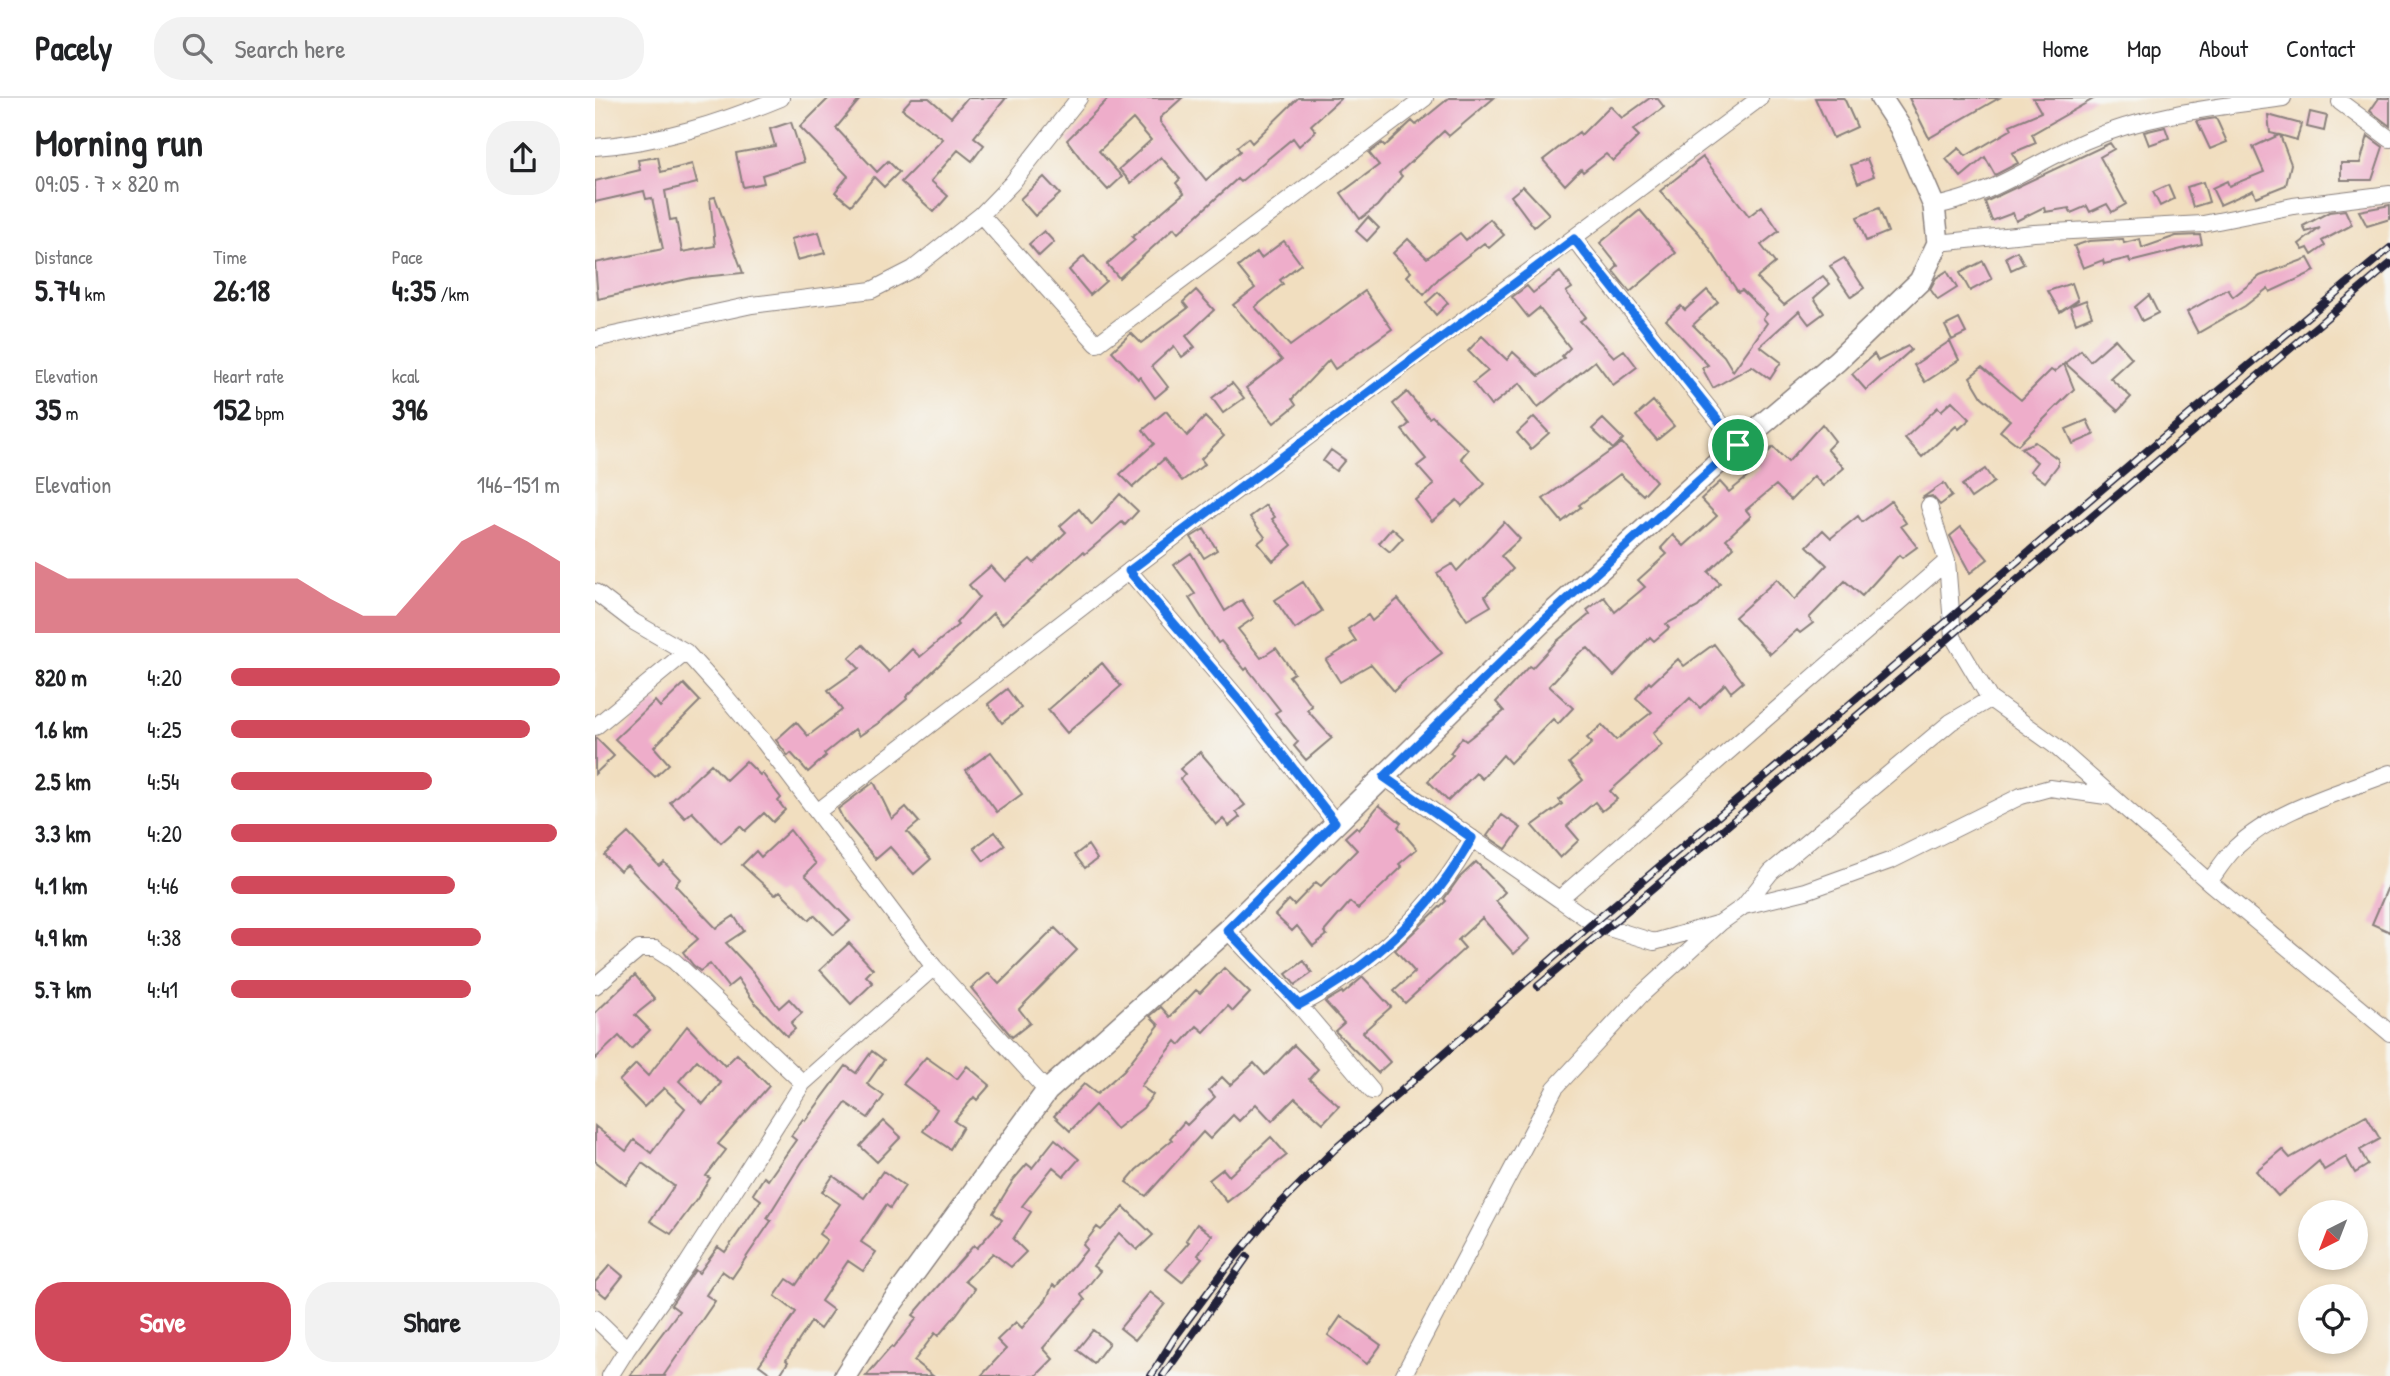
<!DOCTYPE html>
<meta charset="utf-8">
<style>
body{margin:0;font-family:"Patrick Hand",sans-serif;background:#f2f2f2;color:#202124;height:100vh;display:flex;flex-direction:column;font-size:26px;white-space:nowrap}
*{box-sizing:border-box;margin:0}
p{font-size:23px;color:#757577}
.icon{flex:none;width:38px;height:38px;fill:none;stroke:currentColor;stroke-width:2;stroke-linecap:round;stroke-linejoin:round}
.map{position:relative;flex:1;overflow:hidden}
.details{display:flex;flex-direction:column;background:#fff;width:595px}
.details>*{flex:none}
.needle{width:46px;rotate:222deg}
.fabs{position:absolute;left:1703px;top:1102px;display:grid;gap:14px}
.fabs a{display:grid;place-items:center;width:70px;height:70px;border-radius:50%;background:#fff;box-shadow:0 4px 10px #0003;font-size:35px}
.pin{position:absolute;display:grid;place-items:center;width:60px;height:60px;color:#fff;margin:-30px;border:4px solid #fff;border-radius:50%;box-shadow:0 2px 7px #0007}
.round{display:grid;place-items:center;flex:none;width:74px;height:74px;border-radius:28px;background:#f2f2f2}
.headline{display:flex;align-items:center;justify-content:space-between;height:119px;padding:0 35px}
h1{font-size:38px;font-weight:700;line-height:52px}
.figures{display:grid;grid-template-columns:repeat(3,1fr);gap:10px;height:119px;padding:7px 35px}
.figures div{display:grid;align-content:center}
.figures b{font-size:30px;font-weight:700}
.figures small{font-size:19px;font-weight:400}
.figures p{font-size:19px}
.chart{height:196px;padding:14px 35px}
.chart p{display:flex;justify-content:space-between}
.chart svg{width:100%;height:126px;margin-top:7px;fill:#d1495b;opacity:.7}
.cta{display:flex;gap:14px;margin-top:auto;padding:14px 35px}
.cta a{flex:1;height:80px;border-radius:28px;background:#d1495b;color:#fff;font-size:28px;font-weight:700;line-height:80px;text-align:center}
.cta a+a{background:#f2f2f2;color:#202124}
ul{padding:0 35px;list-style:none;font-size:23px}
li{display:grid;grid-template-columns:112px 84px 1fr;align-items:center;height:52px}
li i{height:18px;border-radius:9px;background:#d1495b}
header{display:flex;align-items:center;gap:42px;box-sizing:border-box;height:98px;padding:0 35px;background:#fff;border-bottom:2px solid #e0e0e0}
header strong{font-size:33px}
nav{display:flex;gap:38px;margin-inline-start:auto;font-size:24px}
.search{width:490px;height:63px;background:#f2f2f2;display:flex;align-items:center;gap:18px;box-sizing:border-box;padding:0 24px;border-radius:28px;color:#757577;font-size:26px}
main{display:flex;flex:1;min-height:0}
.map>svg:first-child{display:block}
.building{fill:#eeadca;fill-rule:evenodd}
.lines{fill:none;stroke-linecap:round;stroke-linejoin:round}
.minor-casing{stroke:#8a807d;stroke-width:18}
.tertiary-casing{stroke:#8a807d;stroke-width:24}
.minor{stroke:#fff;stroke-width:16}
.tertiary{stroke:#fff;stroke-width:21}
.rail-casing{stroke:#22223b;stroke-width:8}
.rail{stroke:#f6f6f2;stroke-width:5;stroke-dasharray:16;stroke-linecap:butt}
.route-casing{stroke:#fff;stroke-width:14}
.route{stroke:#1a73e8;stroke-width:9}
</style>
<header>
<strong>Pacely</strong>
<div class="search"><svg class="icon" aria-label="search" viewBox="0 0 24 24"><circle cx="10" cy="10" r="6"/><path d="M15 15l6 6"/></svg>Search here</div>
<nav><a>Home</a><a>Map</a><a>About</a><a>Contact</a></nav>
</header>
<main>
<section class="details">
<div class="headline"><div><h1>Morning run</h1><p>09:05 · 7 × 820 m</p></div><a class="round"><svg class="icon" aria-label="share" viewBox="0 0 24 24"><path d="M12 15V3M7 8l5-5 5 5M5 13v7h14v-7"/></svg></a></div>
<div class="figures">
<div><p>Distance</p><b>5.74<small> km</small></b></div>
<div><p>Time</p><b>26:18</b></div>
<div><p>Pace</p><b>4:35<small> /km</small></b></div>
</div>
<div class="figures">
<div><p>Elevation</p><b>35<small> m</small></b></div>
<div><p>Heart rate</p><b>152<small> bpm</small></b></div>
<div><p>kcal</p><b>396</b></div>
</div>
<div class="chart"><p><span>Elevation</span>146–151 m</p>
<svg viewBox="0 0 160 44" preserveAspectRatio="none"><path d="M0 44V19L10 25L20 25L30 25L40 25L50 25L60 25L70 25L80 25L90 32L100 38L110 38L120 25L130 12L140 6L150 12L160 19V44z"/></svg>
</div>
<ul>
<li><b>820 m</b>4:20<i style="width:100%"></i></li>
<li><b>1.6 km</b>4:25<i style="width:91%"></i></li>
<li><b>2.5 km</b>4:54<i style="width:61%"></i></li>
<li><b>3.3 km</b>4:20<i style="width:99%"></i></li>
<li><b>4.1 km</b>4:46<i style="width:68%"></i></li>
<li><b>4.9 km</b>4:38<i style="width:76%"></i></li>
<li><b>5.7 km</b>4:41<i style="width:73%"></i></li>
</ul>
<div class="cta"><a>Save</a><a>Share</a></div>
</section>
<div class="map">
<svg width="1795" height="1278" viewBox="0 0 1795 1278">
<rect width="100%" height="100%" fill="#f6f6f2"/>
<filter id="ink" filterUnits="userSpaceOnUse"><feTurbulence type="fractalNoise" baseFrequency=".0143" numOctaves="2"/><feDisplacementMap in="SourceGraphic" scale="14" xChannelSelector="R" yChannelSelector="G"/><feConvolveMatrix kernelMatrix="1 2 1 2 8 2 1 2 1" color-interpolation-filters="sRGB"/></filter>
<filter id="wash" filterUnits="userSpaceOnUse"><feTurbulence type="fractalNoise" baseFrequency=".00686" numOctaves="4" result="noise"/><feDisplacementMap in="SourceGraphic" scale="28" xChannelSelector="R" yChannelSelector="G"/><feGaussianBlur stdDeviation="1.57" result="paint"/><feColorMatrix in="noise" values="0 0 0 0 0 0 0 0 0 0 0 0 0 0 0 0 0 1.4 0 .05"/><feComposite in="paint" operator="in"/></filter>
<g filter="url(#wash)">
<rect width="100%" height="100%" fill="#f1debf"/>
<g id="blocks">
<!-- building -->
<path class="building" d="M234,0H266L241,30L282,74L293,63L304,74L289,89L279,79L256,107L240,94L253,78L205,29Z
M317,0H334L356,19L372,0H411L379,39L389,47L377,63L363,52L336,83L353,98L339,114L306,84L348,41L307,11Z
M514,0H587L565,20V24L611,82L645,53L642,49L653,40L657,45L703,0H746L716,27L721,33L704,48L698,40L645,84L642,81L583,135L579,130L524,180L512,166L540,142L537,139L589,95L581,85L585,81L566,59L536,85L524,71L556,42L538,21L504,53L527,79L513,92L492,69L472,42Z
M854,0H899L854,38L849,33L804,75L807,78L782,108L765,121L746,95L784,67L774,55L787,45L790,48L817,23L821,27Z
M1055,0H1062L1069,9L1038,32L1044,38L1018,63L1011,56L988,74L986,71L970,87L948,62L984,34L986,37L1015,8L1027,20Z
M1220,0H1249L1262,29L1238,40Z
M1314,0H1404L1334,40Z
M1438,0H1500L1437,36L1441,45L1417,55L1423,65L1400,77L1390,59L1366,79L1351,61L1364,50L1371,58L1417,31L1415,27L1446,14Z
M1784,0H1795V28L1775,13Z
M1715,14L1732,18L1729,33L1712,29Z
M1673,17L1706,26L1702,42L1685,37L1696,66L1691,87L1661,99L1658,92L1625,107L1617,90L1632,83L1634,88L1669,74L1658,49L1684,37L1675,35Z
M1621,20L1632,44L1615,51L1602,23Z
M196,24L209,64L167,77L169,85L148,89L141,55L180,48L175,31Z
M1570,29L1574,40L1554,47L1549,34Z
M1773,38L1788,49L1777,82H1746V65H1765Z
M1515,45L1519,51L1505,59L1531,106L1517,114L1512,106L1495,114L1492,108L1476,115L1474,110L1450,114L1449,109L1421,123L1418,115L1397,123L1390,104Z
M63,59L66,74L97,66L102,85L70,93L75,122L81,121L87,154L120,148L115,100L120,99L148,175L97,180L3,201L0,165L68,151L57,100L51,101L49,93L0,104V83L45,72L43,62Z
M1108,59L1154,118L1167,108L1184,133L1166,147L1180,165L1162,180L1189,207L1228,178L1235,186L1219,200L1229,215L1214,226L1204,213L1165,248L1186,264L1175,281L1157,268L1118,290L1107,270L1113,267L1071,222L1086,208L1090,212L1112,192L1123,204L1098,227L1129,258L1138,273L1172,225L1168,220L1172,216L1147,192L1143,194L1104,135L1065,93Z
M1272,61L1279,78L1263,85L1256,67Z
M449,79L465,96L440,118L425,101Z
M1608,84L1614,104L1598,109L1592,89Z
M1573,87L1579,101L1565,108L1558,94Z
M928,88L954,116L939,129L916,98Z
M1795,107V121L1772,128L1764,113Z
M1284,110L1293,134L1271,143L1262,119Z
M1045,112L1081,155L1035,194L1018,173L1023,168L1005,145Z
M1750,112L1757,127L1727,143L1730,148L1717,157L1713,150L1708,152L1704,146L1725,130L1711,134L1708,128L1734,114Z
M773,119L784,130L772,143L761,133Z
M895,121L909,137L894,150L889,145L844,180L829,197L812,178L816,174L798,155L813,141L832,160L865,135L871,142Z
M449,133L459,144L444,158L434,146Z
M224,134L230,155L202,162L196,141Z
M1605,137L1607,146L1535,164L1534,160L1509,166L1508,162L1488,170L1479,148L1494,143L1528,141L1529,145L1545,141L1547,150L1581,138Z
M689,143L706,166L685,182L688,186L660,209L695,248L770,193L797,231L740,271L734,262L697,301L701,307L679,325L651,290L687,262L638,207L660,190L643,169L662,154L666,160Z
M1422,153L1429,166L1416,172L1411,159Z
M489,158L511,183L495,197L474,172Z
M1249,160L1269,190L1256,199L1235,168Z
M1713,160L1720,173L1675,194L1673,190L1650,208L1603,235L1592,214L1633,191L1638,199L1665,178Z
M1388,163L1397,181L1375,193L1365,175Z
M1352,173L1362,190L1343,202L1335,191L1341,180Z
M965,174L977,190L971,194L991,219L985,223L1019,259L1029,252L1042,269L1018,287L1000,263L943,309L925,285L896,308L878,285L893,273L873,253L887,238L912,262L918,254L944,278L969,260L967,258L975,250L944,210L933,219L917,199L932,188L938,195Z
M1477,185L1483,202L1465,214L1453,193Z
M601,192L619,212L591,238L600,249L587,259L579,248L557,268L573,289L560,300L545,279L543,281L517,253L536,235L546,245L593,210L588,204Z
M843,194L853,205L841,217L831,205Z
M1554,197L1563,215L1547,223L1540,209Z
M1491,202L1497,218L1481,225L1475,208Z
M1364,221L1371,235L1357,242L1350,228Z
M1520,241L1537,260L1515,280L1536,299L1523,313L1470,265L1486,252L1495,263Z
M1355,243L1364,262L1330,284L1319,267Z
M1313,248L1316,252L1271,292L1257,276L1279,256L1283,263Z
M1469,266L1479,291L1423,347L1405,333L1415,322L1387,299L1375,279L1387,269L1426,302L1456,272L1459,274Z
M637,285L649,300L628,315L617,300Z
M812,294L834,320L837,318L873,352L866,360L890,386L867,408L862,402L837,423L820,402L839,387L822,368L831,361L807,332L814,326L798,306Z
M1058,303L1079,328L1062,342L1041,318Z
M1357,303L1375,321L1364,331L1361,328L1327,359L1310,340L1343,309L1346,313Z
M571,313L592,338L610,319L629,338L606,361L610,366L587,383L569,361L538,389L525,376L559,346L548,332Z
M939,319L954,335L936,351L922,335Z
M1008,321L1028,341L1018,351L997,331Z
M1492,322L1499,337L1478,346L1471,331Z
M1227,326L1240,343L1232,351L1249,370L1228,388L1219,378L1196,402L1181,387L1151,412L1156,418L1131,441L1139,449L1113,474L1125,485L1103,509L1071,526L1074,530L1059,543L1055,539L1019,578L993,550L984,555L954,588L978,610L963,626L958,621L915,665L908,657L887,681L881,675L853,703L833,683L858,657L855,655L867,640L871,643L909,613L901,604L934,568L937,570L962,543L995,516L992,512L1009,499L1020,514L1050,489L1043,482L1072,456L1066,450L1078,437L1089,448L1122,418L1106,401L1125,384L1134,394L1164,370L1161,367L1178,349L1193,364Z
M1440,344L1463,361V367L1450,384L1435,373L1442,364L1426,350Z
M1027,345L1061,383L1048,397L1025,376L984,407L986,409L967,424L948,401Z
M736,352L750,362L741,373L728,363Z
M1390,371L1399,384L1376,400L1367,387Z
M1349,385L1357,398L1345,407L1337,398L1327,400Z
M525,396L543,413L530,427L527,424L490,456L488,454L407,526L398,515L311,599L312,601L285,624L264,638L260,631L229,656L231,658L213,674L196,655L193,658L181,642L201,624L213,638L247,612L233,592L264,570L254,560L268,547L294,574L317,551L325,559L363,527L361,525L384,499L374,487L396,468L410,483L435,461L439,465L471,434L465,428L484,411L497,427Z
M1296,403L1311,425L1306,428L1322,449L1307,460L1304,457L1267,498L1250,483L1214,520L1218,525L1205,535L1202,532L1175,556L1140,519L1182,481L1199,502L1232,467L1212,448L1228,432L1236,440L1263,418L1267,424Z
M671,407L680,419L677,421L697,447L678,463L663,445L670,439L655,419Z
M909,424L925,441L906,458L918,471L890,498L896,508L872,522L842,475L857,466L862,473Z
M1366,429L1393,461L1375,475L1355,438Z
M797,430L808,440L795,454L784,445Z
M609,431L622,452L609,460L596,439Z
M596,455L630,513L647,502L659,520L643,531L666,560L681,550L699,575L694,578L717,608L712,612L737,640L711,662L699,648L703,644L680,615L685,612L652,570L650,572L626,543L623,545L594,500L600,496L579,467Z
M708,484L727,513L700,531L680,502Z
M803,501L847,555L811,581L799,593L776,566L745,584L731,562L761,543L753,531L773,517L777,523Z
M1119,546L1148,584L1136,594L1130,586L1105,610L1095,600L1058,635L1067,647L1015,693L1022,701L1007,713L1000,704L972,728L984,742L965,760L937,728L967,706L964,702L988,682L974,665L997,645L992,640L1007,627L1021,642L1057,614L1041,600L1054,584L1056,586L1083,561L1089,568Z
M507,565L526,588L472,635L453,612Z
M89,586L105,603L59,649L74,666L60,679L20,641L60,603L65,609Z
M412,591L426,610L407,625L393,606Z
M0,639L19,658L0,676Z
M396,654L427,696L402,714L371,672Z
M605,654L650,707L641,714L645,719L634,728L628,721L621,727L585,681L590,676L585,671Z
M151,663L165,677L167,675L186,700L183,703L190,712L178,724L169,715L150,733L145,728L126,745L97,714L90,720L75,704L116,666L131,682Z
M279,684L297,721L311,709L324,724L312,734L336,761L319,776L295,749L281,761L249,723L243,711Z
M784,707L806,725L803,729L822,751L804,766L807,769L763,811L755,804L729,834L732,837L718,848L702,828L697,833L680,817L694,802L699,807L721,784L726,788L762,752L750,739L761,729L764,732Z
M907,717L926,730L911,751L892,738Z
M195,732L221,766L210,777L255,823L239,837L219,817L214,822L185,793L180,797L147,767L161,753L166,759Z
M400,734L410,747L389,763L379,750Z
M33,735L64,768L69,764L85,781L80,787L121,830L139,818L149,833L131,845L158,874L184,910L194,901L207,915L196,925L200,931L192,938L160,905L143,881L133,889L115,866L105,873L98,867L88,854L103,841L32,767L25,773L9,757Z
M493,747L502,761L490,770L480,757Z
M881,764L910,794L901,803L935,841L919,856L887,820L863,842L870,850L810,905L799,893L820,874L800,852L851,803L849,801L864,780Z
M1795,784V834L1777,826Z
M460,830L482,852L424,911L435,925L417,939L376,890L394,875L404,886Z
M254,845L278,871L271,878L278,885L256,906L225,872Z
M709,863L717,875L700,887L691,876Z
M629,870L655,895L638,913L633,908L609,934L602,928L585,947L581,943L546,988L558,997L548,1010L521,1031L500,1007L475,1033L459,1018L489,986L502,996L529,972L564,927L555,918L566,909L575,919L601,892L605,895Z
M40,877L60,901L40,917L55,932L36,951L24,938L0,961V915Z
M768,879L796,909L768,934L795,964L783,975L740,933L749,925L730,904L747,894L748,896Z
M92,928L130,968L142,956L174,988L123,1046L131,1052L111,1078L115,1080L102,1101L76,1136L55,1123L79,1088L47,1065L31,1087L0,1063V1028L31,1053L39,1042L56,1055L90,1010L69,990L49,1009L24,983L41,966L53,978ZM102,962L126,985L108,1006L84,983Z
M699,947L723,971L714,981L744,1008L728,1025L700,1000L677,1023L661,1006L644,1023L638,1017L615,1041L608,1034L551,1098L531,1084L541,1072L577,1042L575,1040L589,1024L592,1027L620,999L614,992L627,979L635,987L659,965L670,977Z
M277,953L289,962L272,986L289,998L273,1020L251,1005L207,1064L172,1120L176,1123L137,1180L127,1173L111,1197L120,1203L69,1277L71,1278H35L84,1213L76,1207L100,1172L104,1175L123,1149L130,1154L166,1102L158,1096L169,1079L173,1082L201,1042L196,1038L208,1021L210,1023L251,968L261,975Z
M331,959L362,981L372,968L395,987L382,1002L379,999L359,1023L368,1029L355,1051L328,1033L342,1011L308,986Z
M1771,1017L1785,1041L1765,1052L1773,1067L1760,1075L1751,1059L1729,1072L1724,1063L1683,1098L1661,1073L1687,1051L1695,1060Z
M289,1023L306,1039L282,1064L265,1048Z
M676,1039L692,1057L632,1104L614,1082L628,1071L634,1078Z
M460,1041L484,1061L469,1078L458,1069L427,1108L436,1114L418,1141L431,1154L416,1169L398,1155L370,1183L380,1191L361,1217L343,1238L340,1235L319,1263L338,1278H271L296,1249L298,1250L322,1220L318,1217L336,1196L379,1147L382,1150L407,1122L398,1115L419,1081L432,1066L437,1070Z
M288,1073L310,1088L295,1110L291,1107L266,1144L281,1154L268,1173L253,1163L226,1203L238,1212L225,1231L216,1224L191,1262L193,1264L184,1278H179L164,1267L201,1214L180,1198L192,1181L201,1187L232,1142L224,1136L245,1106L227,1094L238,1078L269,1100Z
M529,1109L558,1137L542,1152L524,1135L498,1168L505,1173L486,1197L490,1202L448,1250L458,1261L441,1278H386L411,1251L402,1242L421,1224L427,1230L451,1202L458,1187L461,1189L492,1151L488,1147L502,1129L506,1132Z
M602,1126L617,1137L603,1157L607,1160L587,1184L571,1171L594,1144L591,1142Z
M15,1167L28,1178L11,1199L0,1190V1184Z
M555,1194L570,1206L540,1242L525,1230Z
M746,1218L786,1247L772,1266L733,1237Z
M498,1232L514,1245L499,1265L482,1252Z"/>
</g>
</g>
<g filter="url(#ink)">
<use href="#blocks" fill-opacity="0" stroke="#8a807d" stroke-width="2"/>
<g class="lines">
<defs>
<path id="minor" d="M1745,4L1795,41
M0,49C66,44 125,25 186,0
M1339,108C1397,98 1437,66 1490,43C1553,16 1622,9 1688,0
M386,117L502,246L830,0
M979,141L1143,347
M1343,145L1439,135L1608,126L1698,108L1795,96
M0,241L157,207L277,192L318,171L386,117L417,85L484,0
M1352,463L1358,539L1395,601L1459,647L1614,784
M0,494L39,524L91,554L126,593L169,644L339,869L452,993
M0,629L91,554
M1795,675C1744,695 1681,711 1640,750C1630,760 1622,773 1614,784L1795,935
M789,679L964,801L1352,463L1334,408
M222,714L534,473
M740,724L646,604L534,473L1165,0
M964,801L998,825L1059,844L1125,825L1149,808L1176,774L1356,624L1395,601
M1149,808L1211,793L1297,762L1426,698L1455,690L1518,699
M632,832L704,907C776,869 838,812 877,740
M0,888L44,851H60L79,863L208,985L339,869
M704,907L777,993
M0,1220L32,1251L92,1166L208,985
M15,1278L32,1251
M808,1278L960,990L1047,896L1125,825"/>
<path id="tertiary" d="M250,1278L292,1212L452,993L632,832L947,524L1143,347L1242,263L1325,183L1343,145L1339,108L1305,29L1286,0"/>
</defs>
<!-- minor casing -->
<use href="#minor" class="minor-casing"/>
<!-- tertiary casing -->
<use href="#tertiary" class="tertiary-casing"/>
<!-- minor -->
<use href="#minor" class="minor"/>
<!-- tertiary -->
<use href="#tertiary" class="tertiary"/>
<defs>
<path id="rail" d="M943,888L1795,166
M556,1278L580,1239L631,1170L682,1109L740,1051L998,825L1594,317L1795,150
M568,1278L652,1159"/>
</defs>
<!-- rail casing -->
<use href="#rail" class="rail-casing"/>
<!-- rail -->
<use href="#rail" class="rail"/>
</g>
</g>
<g class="lines" filter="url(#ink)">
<defs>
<path id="route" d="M979,141L1143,347L947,524L789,679L877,740C838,812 776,869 704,907L632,832L740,724L646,604L534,473Z"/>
</defs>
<!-- route casing -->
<use href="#route" class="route-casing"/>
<!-- route -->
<use href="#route" class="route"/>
</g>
</svg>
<div class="fabs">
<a><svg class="needle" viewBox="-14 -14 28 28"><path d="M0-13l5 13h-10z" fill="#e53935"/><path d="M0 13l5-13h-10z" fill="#757577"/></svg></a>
<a><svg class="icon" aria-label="locate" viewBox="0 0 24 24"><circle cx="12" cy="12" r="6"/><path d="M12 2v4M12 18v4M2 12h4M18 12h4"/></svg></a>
</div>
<div class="pin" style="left:1143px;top:347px;background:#1e9e55"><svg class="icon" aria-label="arrive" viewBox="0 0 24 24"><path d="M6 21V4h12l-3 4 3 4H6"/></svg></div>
</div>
</main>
